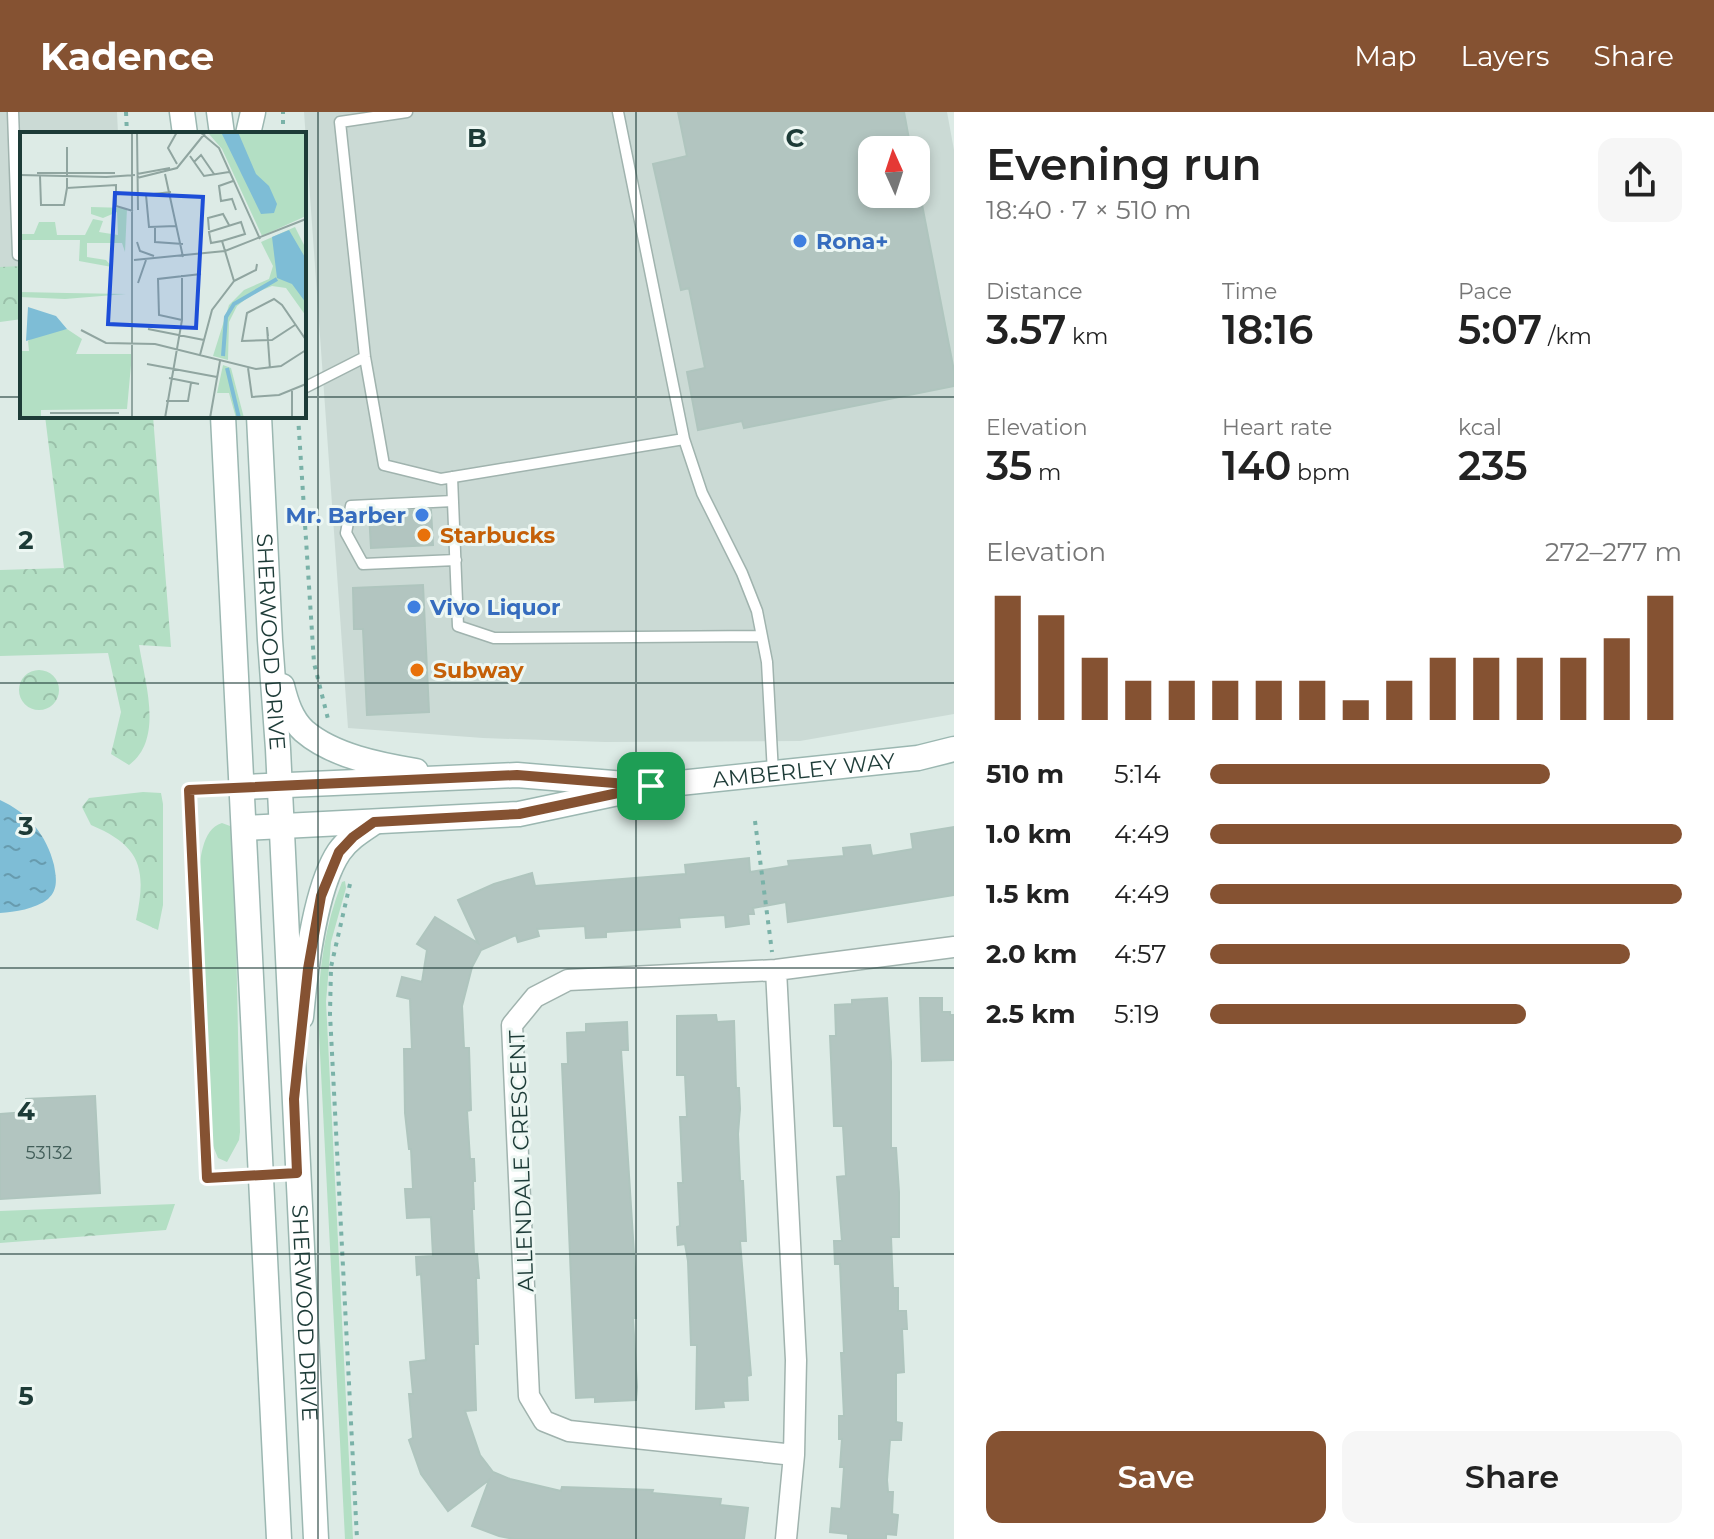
<!DOCTYPE html>
<meta charset="utf-8">
<style>
body{margin:0;font-family:Montserrat,sans-serif;background:#f6f6f6;color:#222;height:100vh;display:flex;flex-direction:column;font-size:30px;white-space:nowrap}
*{box-sizing:border-box;margin:0}
p{font-size:26px;color:#767676}
.icon{flex:none;width:44px;height:44px;fill:none;stroke:currentColor;stroke-width:2;stroke-linecap:round;stroke-linejoin:round}
.map{position:relative;flex:1;overflow:hidden}
.side{display:flex;flex-direction:column;background:#fff;width:760px}
.side>*{flex:none}
.needle{width:52px;rotate:357deg}
.controls{position:absolute;left:858px;top:24px;display:grid;gap:16px}
.controls a{display:grid;place-items:center;width:72px;height:72px;border-radius:16px;background:#fff;box-shadow:0 4px 12px #0003;font-size:40px}
.pin{position:absolute;display:grid;place-items:center;width:68px;height:68px;color:#fff;margin:-34px;border-radius:16px;box-shadow:0 4px 12px #0006}
.round{display:grid;place-items:center;flex:none;width:84px;height:84px;border-radius:16px;background:#f6f6f6}
.head{display:flex;align-items:center;justify-content:space-between;height:136px;padding:0 32px}
h1{font-size:44px;font-weight:600;line-height:60px}
.metrics{display:grid;grid-template-columns:repeat(3,1fr);gap:12px;height:136px;padding:8px 32px}
.metrics div{display:grid;align-content:center}
.metrics b{font-size:40px;font-weight:600}
.metrics small{font-size:22px;font-weight:400}
.metrics p{font-size:22px}
.chart{height:224px;padding:16px 32px}
.chart p{display:flex;justify-content:space-between}
.chart svg{width:100%;height:144px;margin-top:8px;stroke:#855232;stroke-width:6}
.button{display:flex;gap:16px;margin-top:auto;padding:16px 32px}
.button a{flex:1;height:92px;border-radius:16px;background:#855232;color:#fff;font-size:32px;font-weight:600;line-height:92px;text-align:center}
.button a+a{background:#f6f6f6;color:#222}
ul{padding:0 32px;list-style:none;font-size:26px}
li{display:grid;grid-template-columns:128px 96px 1fr;align-items:center;height:60px}
li i{height:20px;border-radius:10px;background:#855232}
header{display:flex;align-items:center;gap:48px;box-sizing:border-box;height:112px;padding:0 40px;background:#855232;color:#fff}
header strong{font-size:38px}
nav{display:flex;gap:44px;margin-inline-start:auto;font-size:28px}
main{display:flex;flex:1;min-height:0}
.map>svg:first-child{display:block}
.built{fill:#cbdad5;fill-rule:evenodd}
.green{fill:#b3dfc4}
.forest{fill:url(#forest-crowns)}
.water{fill:url(#water-ripples)}
.building{fill:#b2c5c0;stroke:#afc5be;stroke-width:2}
.lines{fill:none;stroke-linecap:round;stroke-linejoin:round}
.lane-casing{stroke:#a0b3ae;stroke-width:13}
.street-casing{stroke:#a0b3ae;stroke-width:23}
.secondary-casing{stroke:#9bb7b1;stroke-width:27}
.path{stroke:#7ab2a8;stroke-width:4;stroke-dasharray:4 6;stroke-linecap:butt}
.lane{stroke:#fff;stroke-width:10}
.street{stroke:#fff;stroke-width:20}
.secondary{stroke:#fff;stroke-width:24}
.route-casing{stroke:#fff;stroke-width:16}
.route{stroke:#855232;stroke-width:10}
.grid{fill:none;stroke:#1d3b37;stroke-width:2;stroke-opacity:0.55}
.shop-dot{fill:#3f7fe0;stroke:#edf7f3;stroke-width:3}
.food-dot{fill:#e8710a;stroke:#edf7f3;stroke-width:3}
.labels{text-anchor:middle;stroke-width:6;stroke-linejoin:round;paint-order:stroke}
.number-label{font-size:18px;fill:#425e59}
.shop-label{font-size:22px;font-weight:bold;fill:#366cbe;stroke:#edf7f3;text-anchor:start}
.food-label{font-size:22px;font-weight:bold;fill:#c56008;stroke:#edf7f3;text-anchor:start}
.street-label{font-size:22px;fill:#1d3b37;stroke:#edf7f3}
.inset-river{fill:none;stroke:#7ebdd6;stroke-width:4}
.inset-road{fill:none;stroke:#90a5a0;stroke-width:2}
.view{fill:#1d4ed8;fill-opacity:0.15;stroke:#1d4ed8;stroke-width:4}
.inset-edge{fill:none;stroke:#1d3b37;stroke-width:4}
.grid-label{font-size:26px;text-anchor:middle;font-weight:bold;fill:#1d3b37;stroke:#edf7f3;stroke-width:6;stroke-linejoin:round;paint-order:stroke}
</style>
<header>
<strong>Kadence</strong>
<nav><a>Map</a><a>Layers</a><a>Share</a></nav>
</header>
<main>
<div class="map">
<svg width="954" height="1427" viewBox="0 0 954 1427">
<defs>
<pattern id="forest-crowns" width="20" height="18" patternUnits="userSpaceOnUse" patternTransform="scale(2)"><rect width="20" height="18" fill="#b3dfc4"/><path d="M2 6a3 3 0 1 1 6 0M12 15a3 3 0 1 1 6 0" fill="none" stroke="#9ac0a9"/></pattern>
<pattern id="water-ripples" width="26" height="14" patternUnits="userSpaceOnUse" patternTransform="scale(2)"><rect width="26" height="14" fill="#7ebdd6"/><path d="M2 4q2-2 4 0t4 0M15 11q2-2 4 0t4 0" fill="none" stroke="#679bae"/></pattern>
</defs>
<rect width="100%" height="100%" fill="#ddebe6"/>
<!-- built -->
<path class="built" d="M0,0H117L118,22H22V172L0,173Z
M304,0H947L954,38V602L800,629L605,630L483,626L348,616ZM872,38H916V82H872Z"/>
<!-- green -->
<path class="green" d="M222,711L230,714L234,724L240,1020L239,1028L227,1050L218,1046L211,1029L198,770C200,751 201,717 222,711Z
M345,769L346,776L331,830L326,890L353,1427H345L318,902C319,856 325,813 342,770Z"/>
<!-- forest -->
<path class="forest" d="M22,154V207L0,210V155Z
M45,304H153L171,535L139,533C145,571 164,627 129,653L111,642L121,600L108,541L0,544V458L64,456Z
M19 578a20 20 0 1 1 40 0a20 20 0 1 1-40 0Z
M143,680L161,681L163,692V793L158,818L136,808C147,757 141,734 91,713L82,695L89,686Z
M175,1092L166,1118L0,1131V1099Z"/>
<!-- water -->
<path class="water" d="M0,688C27,700 47,723 54,753C56,765 59,777 48,787C35,797 15,800 0,801Z"/>
<!-- building -->
<path class="building" d="M678,0H904L911,38H872V82H920L954,259V274L744,316L742,309L698,318L687,260L705,256L689,176L681,178L653,52L687,44Z
M431,398L433,433L371,436L369,401Z
M423,473L429,600L367,603L363,517H354L353,476Z
M954,715V783L788,810L786,790L753,796L754,802H748L749,812L726,815L725,803L679,806L680,815L606,820V825L586,826L585,814L537,817L539,824L518,830L516,823L481,838L472,855L462,894L464,936H469L471,998L467,999L470,1047H474L475,1069H473L474,1097H472L474,1142H477L479,1166H476L478,1232H474L476,1298L465,1299L480,1343L493,1360L510,1367L561,1379L562,1375L653,1378L652,1381L721,1387L720,1393L748,1396L744,1427H514L499,1424L472,1414L489,1368L448,1399L421,1362L409,1328L413,1326L409,1282H413L410,1250L426,1248L421,1162L417,1163L416,1145L433,1144L431,1105L407,1106L405,1077H413L411,1037H409L405,1001L404,937H412L410,887L397,884L402,865L422,870L427,838L417,832L435,805L478,831L458,788L494,772L532,761L535,774L584,770L686,762L685,753L749,746L750,760L789,754L788,749L844,744L843,736L870,733L872,744L913,737L911,722Z
M887,886L891,950V1036H896L899,1080V1125H891L893,1176H898V1199H906L907,1217H902L904,1260L896,1261V1310L902,1311L901,1328H890L887,1368L888,1380H893L892,1402L898,1403L896,1423L886,1422V1427H848V1422L830,1420L832,1396L841,1397L844,1355H840L842,1327H839V1304H844L841,1241H844L840,1152H835L834,1129H842L837,1065L846,1064L843,1014H834L830,924H836L835,893L852,892V888Z
M920,886H942V900H950V903H954V948L922,949Z
M716,903L717,910L734,909L736,976H739L740,997L738,1022L740,1069H743L746,1129H740L751,1263L747,1264L748,1288L723,1289L724,1295L696,1297L697,1233H691L688,1149L685,1132L678,1133L677,1115L680,1114L678,1071H683L680,1005H687L685,963H677V904Z
M627,910L628,938H621L635,1157L636,1206H633L637,1275L636,1288L595,1290V1285L576,1286L562,952H568L567,921L586,920V912Z
M95,984L100,1081L0,1087V1002L27,1000L26,987Z"/>
<g class="lines">
<defs>
<path id="lane" d="M13,0L18,143H22
M407,0L340,10L365,245L384,353L441,367L684,327
M618,0L684,327L702,381L742,461L757,499L767,550L773,661
M304,276L365,245
M452,365L458,514L494,526L762,524
M453,389L351,394L346,421L363,452L456,448
M240,675L189,678L207,1066L296,1061"/>
<path id="street" d="M776,858L796,1248L794,1343L786,1427
M794,1343L569,1319L544,1309L529,1284L512,913L535,885L568,868L776,858L954,835"/>
<g id="secondary">
<path d="M182,0L185,22"/>
<path d="M219,0L222,22"/>
<path d="M248,22L253,0"/>
<path d="M223,304L279,1427"/>
<path id="s1" d="M259,304L270,528L278,637L316,1427"/>
<path d="M282,574C286,590 291,607 304,619C333,644 380,653 416,659"/>
<path d="M242,675L517,663L625,672"/>
<path id="s2" d="M244,716L519,702L651,674L918,646L954,637"/>
<path d="M301,905C305,861 315,776 339,740C348,727 361,719 373,711"/>
</g>
</defs>
<!-- lane casing -->
<use href="#lane" class="lane-casing"/>
<!-- street casing -->
<use href="#street" class="street-casing"/>
<!-- secondary casing -->
<use href="#secondary" class="secondary-casing"/>
<!-- path -->
<path class="path" d="M126,0L127,22
M283,22V0
M298,304L314,551L329,611
M755,709L772,840
M350,772L331,855L330,902L357,1427"/>
<!-- lane -->
<use href="#lane" class="lane"/>
<!-- street -->
<use href="#street" class="street"/>
<!-- secondary -->
<use href="#secondary" class="secondary"/>
</g>
<g class="lines">
<defs>
<path id="route" d="M517,663L651,674L519,702L374,710L353,725L339,740L321,784L308,857L294,987L297,1061L207,1066L189,678Z"/>
</defs>
<!-- route casing -->
<use href="#route" class="route-casing"/>
<!-- route -->
<use href="#route" class="route"/>
</g>
<!-- grid -->
<path class="grid" d="M318,0V1427M636,0V1427M0,285H22M304,285H954M0,571H954M0,856H954M0,1142H954"/>
<!-- markers -->
<g class="shop-dot">
<circle cx="800" cy="129" r="8"/>
<circle cx="422" cy="403" r="8"/>
<circle cx="414" cy="495" r="8"/>
</g>
<g class="food-dot">
<circle cx="424" cy="423" r="8"/>
<circle cx="417" cy="558" r="8"/>
</g>
<g class="labels">
<!-- number labels -->
<g class="number-label">
<text x="49" y="1047">53132</text>
</g>
<!-- shop labels -->
<g class="shop-label">
<text x="816" y="137">Rona+</text>
<text x="406" y="411" text-anchor="end">Mr. Barber</text>
<text x="430" y="503">Vivo Liquor</text>
</g>
<!-- food labels -->
<g class="food-label">
<text x="440" y="431">Starbucks</text>
<text x="433" y="566">Subway</text>
</g>
<!-- street labels -->
<g class="street-label">
<text dy="8" stroke="none"><textPath href="#s1" startOffset="226">SHERWOOD DRIVE</textPath></text>
<text dy="8" stroke="none"><textPath href="#s2" startOffset="564">AMBERLEY WAY</textPath></text>
<text transform="translate(521 1049) rotate(-92)" y="8">ALLENDALE CRESCENT</text>
<text dy="8" stroke="none"><textPath href="#s1" startOffset="898">SHERWOOD DRIVE</textPath></text>
</g>
</g>
<!-- overview -->
<g transform="translate(20 20)">
<rect width="286" height="286" fill="#ddebe6"/>
<path d="M203,233L211,236L224,286H216L209,261H197Z" fill="#b3dfc4"/>
<path d="M71,75L107,76L105,120L102,111H67V125L86,128L92,135L59,129L60,108H0V102H14L19,90H35L37,103H65L73,87L83,89L79,100L98,103L97,80L83,86L71,82ZM0,160L47,161L106,162L45,167L0,165Z" fill="#b3dfc4"/>
<path d="M286,0V84L242,104L202,17L189,2ZM275,95L286,117V184L266,156L252,154L232,162L217,174L209,190L208,228L193,224L209,173L224,158L249,147L253,134L241,110ZM47,197L62,207L56,222H112L107,277L21,278V286H0V219H9L8,209L18,202Z" fill="#b3dfc4"/>
<path d="M201,0H218L236,42L249,54L257,72L254,81L241,82ZM269,98L286,127V171L272,152L257,146L252,105ZM8,175L36,184L47,197L6,209Z" fill="#7ebdd6"/>
<path class="inset-river" d="M203,224L206,185L214,172L257,147M207,236L219,286"/>
<path class="inset-road" d="M112,0V286M117,0L118,78M157,0L148,16L157,32M180,0L199,16L240,107M47,15V56L96,53V74L113,79M170,24L184,44L209,40M174,30L181,23L194,42M17,41H95M117,42L150,36M145,42L163,125M0,43L87,45M20,44L21,73H44L47,56M86,45L115,43M117,46L157,36L186,0M213,49L199,54L201,69L212,67L216,78M151,60L126,63L129,95L156,94M135,96V110L163,112M189,98L188,86L203,82L209,93M117,110L120,119L134,124M114,128L205,119L286,87M214,149L236,138L237,132M118,151L126,128M162,188L139,183L138,147L181,142M275,193L252,208L222,209L227,181L254,167L262,173L286,208M128,197L184,208M61,198L86,211L135,212L236,237L261,234L286,218M248,204L247,195L250,237M180,223L192,178L214,149L202,109L191,111L189,100L221,90L225,102L202,109M127,232L197,245M228,236L232,265L259,263L286,252M149,246L179,252M272,259V286M146,269H168L171,251M30,281H99M145,286L162,188V143M190,286L200,229"/>
<path class="view" d="M95,61L183,65L176,196L88,192Z"/>
<rect width="286" height="286" class="inset-edge"/>
</g>
<g class="grid-label">
<text x="477" y="35">B</text>
<text x="795" y="35">C</text>
<text x="26" y="437">2</text>
<text x="26" y="723">3</text>
<text x="26" y="1008">4</text>
<text x="26" y="1293">5</text>
</g>
</svg>
<div class="controls">
<a><svg class="needle" viewBox="-14 -14 28 28"><path d="M0-13l5 13h-10z" fill="#e53935"/><path d="M0 13l5-13h-10z" fill="#767676"/></svg></a>
</div>
<div class="pin" style="left:651px;top:674px;background:#1e9e55"><svg class="icon" aria-label="arrive" viewBox="0 0 24 24"><path d="M6 21V4h12l-3 4 3 4H6"/></svg></div>
</div>
<section class="side">
<div class="head"><div><h1>Evening run</h1><p>18:40 · 7 × 510 m</p></div><a class="round"><svg class="icon" aria-label="share" viewBox="0 0 24 24"><path d="M12 15V3M7 8l5-5 5 5M5 13v7h14v-7"/></svg></a></div>
<div class="metrics">
<div><p>Distance</p><b>3.57<small> km</small></b></div>
<div><p>Time</p><b>18:16</b></div>
<div><p>Pace</p><b>5:07<small> /km</small></b></div>
</div>
<div class="metrics">
<div><p>Elevation</p><b>35<small> m</small></b></div>
<div><p>Heart rate</p><b>140<small> bpm</small></b></div>
<div><p>kcal</p><b>235</b></div>
</div>
<div class="chart"><p><span>Elevation</span>272–277 m</p>
<svg viewBox="0 0 160 44" preserveAspectRatio="none"><path d="M5 44V6M15 44V12M25 44V25M35 44V32M45 44V32M55 44V32M65 44V32M75 44V32M85 44V38M95 44V32M105 44V25M115 44V25M125 44V25M135 44V25M145 44V19M155 44V6"/></svg>
</div>
<ul>
<li><b>510 m</b>5:14<i style="width:72%"></i></li>
<li><b>1.0 km</b>4:49<i style="width:100%"></i></li>
<li><b>1.5 km</b>4:49<i style="width:100%"></i></li>
<li><b>2.0 km</b>4:57<i style="width:89%"></i></li>
<li><b>2.5 km</b>5:19<i style="width:67%"></i></li>
</ul>
<div class="button"><a>Save</a><a>Share</a></div>
</section>
</main>
